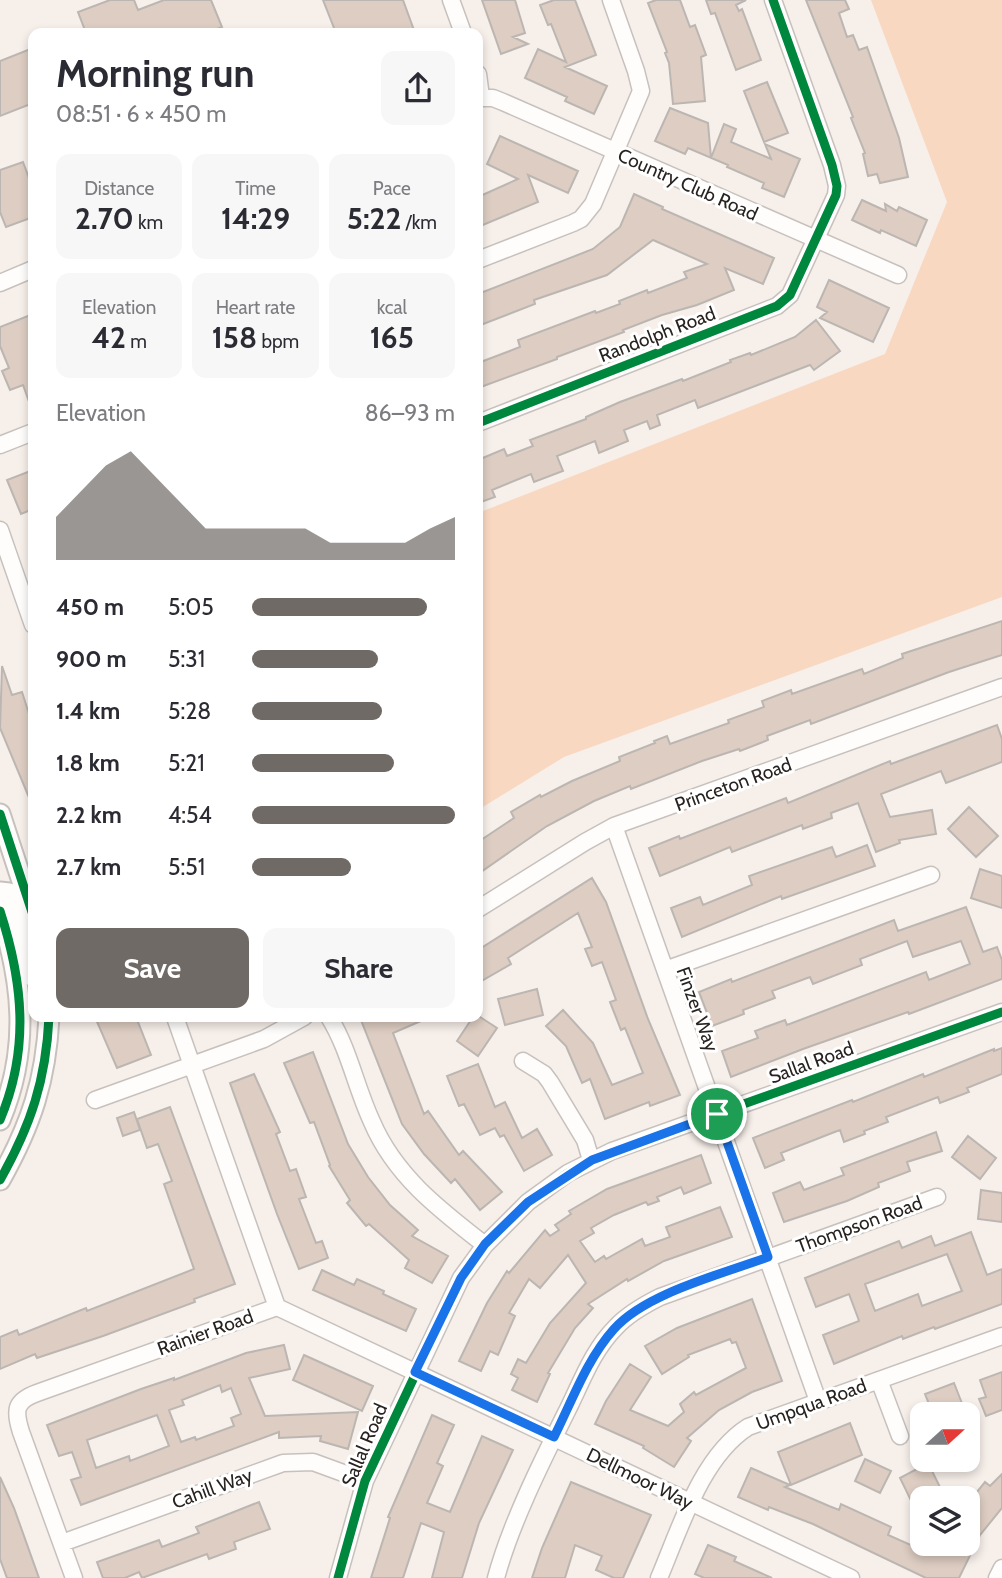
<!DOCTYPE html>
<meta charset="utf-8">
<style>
body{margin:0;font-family:Cabin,sans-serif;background:#f7f7f7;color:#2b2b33;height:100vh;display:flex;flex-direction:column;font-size:26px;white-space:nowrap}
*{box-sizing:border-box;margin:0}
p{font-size:23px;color:#7c7c81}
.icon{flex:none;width:38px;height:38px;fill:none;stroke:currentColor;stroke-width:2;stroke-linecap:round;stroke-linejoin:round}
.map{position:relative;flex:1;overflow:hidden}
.drawer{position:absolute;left:28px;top:28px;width:455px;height:994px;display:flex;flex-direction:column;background:#fff;border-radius:14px;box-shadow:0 4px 10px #0003}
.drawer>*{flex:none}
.needle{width:46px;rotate:69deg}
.fabs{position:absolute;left:910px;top:1402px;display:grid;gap:14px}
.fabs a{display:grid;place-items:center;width:70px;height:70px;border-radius:14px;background:#fff;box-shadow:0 4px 10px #0003;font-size:35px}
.pin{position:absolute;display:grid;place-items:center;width:60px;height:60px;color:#fff;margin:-30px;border:4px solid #fff;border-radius:50%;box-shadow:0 2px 7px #0007}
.round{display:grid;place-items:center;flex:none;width:74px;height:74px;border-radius:14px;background:#f7f7f7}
.head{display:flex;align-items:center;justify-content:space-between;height:119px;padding:0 28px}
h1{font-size:38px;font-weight:700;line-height:52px}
.stats{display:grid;grid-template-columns:repeat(3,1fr);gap:10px;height:119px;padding:7px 28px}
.stats div{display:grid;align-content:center;border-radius:14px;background:#f7f7f7;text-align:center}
.stats b{font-size:30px;font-weight:700}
.stats small{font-size:19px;font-weight:400}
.stats p{font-size:19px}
.chart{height:196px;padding:14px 28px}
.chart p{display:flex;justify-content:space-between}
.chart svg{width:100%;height:126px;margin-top:7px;fill:#706a67;opacity:.7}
.action{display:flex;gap:14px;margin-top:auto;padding:14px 28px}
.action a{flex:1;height:80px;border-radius:14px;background:#706a67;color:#fff;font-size:28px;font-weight:700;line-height:80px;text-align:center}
.action a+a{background:#f7f7f7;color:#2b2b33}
ul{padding:0 28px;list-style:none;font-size:23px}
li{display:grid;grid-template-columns:112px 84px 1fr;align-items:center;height:52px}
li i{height:18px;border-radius:9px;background:#706a67}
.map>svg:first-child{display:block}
.green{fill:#f9d8c1}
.building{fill:#ddcdc2;stroke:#bcb6b2;stroke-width:2;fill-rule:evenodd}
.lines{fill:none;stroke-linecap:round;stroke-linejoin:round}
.minor-casing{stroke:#c7c1bd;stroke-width:19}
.major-casing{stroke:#c7c1bd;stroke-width:23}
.minor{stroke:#fefdfc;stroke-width:16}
.major{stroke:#fefdfc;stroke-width:19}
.cycleway-casing{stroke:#fff;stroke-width:13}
.cycleway{stroke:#00873e;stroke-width:9}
.route-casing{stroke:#fff;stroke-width:14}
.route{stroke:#1a73e8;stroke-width:9}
.labels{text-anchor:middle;stroke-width:6;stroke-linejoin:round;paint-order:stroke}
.street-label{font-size:19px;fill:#282320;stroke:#fff}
</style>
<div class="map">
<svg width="1002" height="1578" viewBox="0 0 1002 1578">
<rect width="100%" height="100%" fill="#f7efea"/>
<!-- green -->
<path class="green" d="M871,0H1002V597L564,757L478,810V513L885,354L947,202Z"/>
<!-- building -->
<path class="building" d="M110,0H134L138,10L164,0H211L222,27L207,33H86L78,12Z
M323,0H403L415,33H336Z
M482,0H515L525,33L513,37L528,44L501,54Z
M554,0H575L596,55L565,67L607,86L594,114L565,101L567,97L525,78L538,49L566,62L551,24L548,25L540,5Z
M656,0H680L690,27L695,25L706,55L701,57L705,101L673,104L669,63L665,53L667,52L648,3Z
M706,0H746L736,5L739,11L742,9L761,60L736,70L715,13L711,14Z
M806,0H845L849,9L839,13L847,37L853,35L859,50L867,47L899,138L908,177L880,183L877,174L868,176L863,154L865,153L851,118L853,117Z
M33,48V103L0,116V61Z
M767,82L788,133L764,142L744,91Z
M670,108L708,123L711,158L724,124L736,129L731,142L771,159L765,144L800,159L784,197L762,188L764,183L727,167L728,165L688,148L685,154L655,141Z
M500,136L578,171L568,193L528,175L538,202L478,227V197L518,179L487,164Z
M23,162L29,178L33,177V217L6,227L0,212V170Z
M634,194L663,207L662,209L774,258L763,284L725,268L734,290L697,305L662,315L623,330L624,332L557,357V359L478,388V363L520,347L518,340L595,311L596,313L620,304L619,301L647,290L648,293L687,278L684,272L707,264L653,240L607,275L534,300L535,304L478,326V294L593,249L620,227Z
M862,200L886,211L885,204L897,211L899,207L927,220L916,246L881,230L880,233L852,220Z
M829,280L889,308L873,342L820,318L827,312L817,307Z
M33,314V409L32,410L23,385L10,390L2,371L9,368L0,346V327Z
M816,320L840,351L814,370L810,365L698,408L695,400L657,415L660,425L650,429L647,421L624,430L628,441L599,453L595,441L557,456L563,471L534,482L531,474L492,490L495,497L478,503V460L504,449L507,456L533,446L530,440L586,419V417L620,402L682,379L683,381L731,362L730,360L750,353L751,355L795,337Z
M33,470V509L21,514L7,480Z
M1002,621V655L949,672L811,724L810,720L767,736L768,740L740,751L739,749L702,761L631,789L630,786L594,801L547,826L478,874V842L514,818L511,812L540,795L541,797L572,781L620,761L619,757L655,743L654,741L667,736L670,744L729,723L728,720L764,707L762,701L791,690L792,694L862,669L864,674L903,658L902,654Z
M2,666L12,695L22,692L30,717L33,716V807L0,728Z
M997,725L1002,739V762L946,783L941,771L881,794L890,817L932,810L936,834L899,840L900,843L876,852L858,803L831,813L832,818L803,829L802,825L732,852L730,847L660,876L649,848L679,836L680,839L786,798L788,803L890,761L891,764Z
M969,807L998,836L976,857L948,829Z
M867,845L875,866L782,899L781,896L682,937L671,908L700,897L703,905L752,885L749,876L832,847L836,857Z
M980,869L1002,876V908L971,898Z
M592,878L606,902L648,1019L680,1095L650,1106L649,1102L605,1119L590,1079L582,1083L566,1046L546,1026L563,1010L593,1043L612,1085L643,1073L625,1028L621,1030L610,1002L616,1000L602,962L592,966L585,949L592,947L578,913L508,958L511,964L478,983V950Z
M966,907L983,952L997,947L1002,960V979L909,1014L908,1012L803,1049L731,1077L722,1051L758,1038L755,1031L785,1020L787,1025L926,972L929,980L970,964L961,941L913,957L907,941L860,959L862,965L813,984L810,977L772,991L775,998L743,1010L744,1014L712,1026L699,992L731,979L732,982L894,920L898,931Z
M537,989L543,1015L505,1025L498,999Z
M95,1017H136L151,1055L117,1068Z
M369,1017H430L393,1033L424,1114L428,1111L459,1155L463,1151L502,1192L480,1210L455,1179L451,1183L424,1154L402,1124L361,1020Z
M473,1017H480L497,1028L478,1056L457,1041Z
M1002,1048V1074L967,1088L969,1092L940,1103L938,1097L886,1117L888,1122L864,1131L865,1134L844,1142L840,1130L832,1133L781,1153L784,1160L765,1168L753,1138L852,1100L853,1102L923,1074L924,1077L994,1049V1051Z
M313,1052L348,1144L368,1177L390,1205L418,1230L412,1236L448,1256L432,1283L405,1268L409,1260L369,1224L366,1226L347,1203L350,1200L329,1166L330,1165L314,1122L310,1123L284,1063Z
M478,1064L495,1107L505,1102L522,1138L537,1129L552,1155L524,1171L504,1135L500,1137L495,1128L480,1135L464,1104L459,1106L447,1076Z
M254,1074L280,1132L276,1134L290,1171L296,1169L306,1197L299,1199L316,1243L322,1241L328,1258L299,1269L277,1214L230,1083Z
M170,1107L235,1284L194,1299L195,1302L103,1336L37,1358L35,1354L0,1369V1337L17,1330L19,1335L86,1308L87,1311L194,1269L164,1184L172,1181L158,1144L147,1148L137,1119Z
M134,1112L140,1130L123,1136L117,1118Z
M936,1132L942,1151L907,1162L910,1171L878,1183L879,1187L847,1201L784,1222L773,1193L800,1182L804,1190L844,1175L841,1168Z
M968,1136L996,1158L980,1179L952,1157Z
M701,1155L711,1183L684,1194L681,1187L657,1197L659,1201L648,1205L646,1202L614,1215L591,1228L594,1233L580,1241L595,1262L604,1256L606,1259L642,1239L645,1246L670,1237L666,1227L720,1207L732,1237L664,1261L628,1281L627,1279L588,1304L593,1308L575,1328L548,1373L550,1374L537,1402L512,1390L518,1378L511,1374L518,1359L526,1363L550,1323L586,1283L568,1255L540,1288L529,1279L509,1313L515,1316L498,1355L490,1351L481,1371L459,1361L487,1303L507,1271L509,1273L545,1230L550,1236L559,1230L555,1225L571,1214L569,1211L607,1189Z
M981,1190L1002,1193V1222L978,1219Z
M971,1232L987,1275L1002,1269V1304L935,1329L934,1327L903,1339L902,1336L834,1364L823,1335L859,1321L858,1318L849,1294L816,1307L805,1278L899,1241L902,1248L931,1236L935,1246ZM947,1254L962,1291L922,1306L918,1294L875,1311L865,1284Z
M322,1270L354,1285L357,1279L384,1291L383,1294L416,1309L406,1331L313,1290Z
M752,1299L782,1381L752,1392L719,1410L687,1438L691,1441L674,1467L643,1448L644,1446L595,1424L606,1401L630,1364L651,1377L630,1410L668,1426L684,1412L680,1404L694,1392L696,1395L746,1368L736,1342L732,1343L730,1339L688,1355L689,1357L662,1374L645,1346L677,1328Z
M284,1345L290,1369L249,1378L265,1416L358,1412L348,1449L320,1441L321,1436L279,1438V1432L81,1505L71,1480L81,1477L72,1452L59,1456L47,1425L141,1389L174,1378V1380L246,1353ZM220,1385L222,1392L231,1388L241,1414L231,1418L234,1426L196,1440L195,1437L181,1442L169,1410L184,1405L182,1400ZM157,1415L169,1446L130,1461L129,1456L96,1468L87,1440Z
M304,1355L373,1386L362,1411L293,1380Z
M1002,1372V1410L986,1416L979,1399L986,1397L980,1380Z
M954,1383L965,1411L955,1414H933L925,1394Z
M432,1415L454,1425L437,1463L443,1466L427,1503L450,1512L482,1436L513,1450L479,1523L462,1578H432L444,1532L421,1523L403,1578H371L390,1518L388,1517Z
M850,1423L862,1455L791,1485L778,1452Z
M865,1459L891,1471L880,1493L855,1481Z
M928,1463L941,1489L931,1495L932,1498H922V1523L900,1478Z
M751,1468L790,1485L785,1487L829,1506L839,1510L841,1504L891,1527L888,1535L931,1554L932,1552L937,1554L942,1544H968V1503L985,1482L990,1486L1002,1474V1508L980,1535L959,1578H926L813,1524L769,1507L768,1510L738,1497Z
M0,1477L14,1508L39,1578H7L0,1559Z
M571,1482L651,1515L623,1578H614L596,1570L602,1556L575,1545L565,1578H532L542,1548Z
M259,1502L270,1529L234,1542L236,1549L209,1559L207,1554L142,1578L139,1572L125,1578H103L97,1562L159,1540L162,1547L199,1533L196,1527Z
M708,1545L736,1557L734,1561L772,1578H704L695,1574Z"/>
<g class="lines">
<defs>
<path id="minor" d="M451,0L463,33
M478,74L481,97
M478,98H493L503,102L898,275
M478,260L573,223L581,219L593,204L641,91L636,71L611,0
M0,283L33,269
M478,423L777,306L790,295L836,195L837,186L832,165L773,0
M0,445L33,432
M0,530L33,625
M614,826L818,1401
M478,909L585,842L614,826L1002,687
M665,970L931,875
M175,1017L277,1307
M329,1017C349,1049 356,1088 372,1122C395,1176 440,1210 485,1245
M523,1061L544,1074L550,1082L585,1140L591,1160
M95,1100L264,1039L304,1017
M277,1307L851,1578
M879,1380L900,1436
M62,1543L283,1463L313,1462L365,1481
M74,1578L21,1432C14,1410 15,1401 37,1393L277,1307
M338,1578L365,1481L461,1278L485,1245L528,1202L568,1173L612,1151L1002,1012
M496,1578C511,1522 544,1457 570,1405C583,1378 594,1349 616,1327C628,1314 644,1305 660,1297L937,1197
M659,1578C680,1529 701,1457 748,1427L1002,1336
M997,1578L1002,1568"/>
<path id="major" d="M0,814L33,915
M0,892L9,893L25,941L33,977
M0,911C23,982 30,1049 0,1120
M0,1180C31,1125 46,1080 49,1017"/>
</defs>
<!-- minor casing -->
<use href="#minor" class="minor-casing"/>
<!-- major casing -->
<use href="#major" class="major-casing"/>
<!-- minor -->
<use href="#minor" class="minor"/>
<!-- major -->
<use href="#major" class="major"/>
<defs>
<path id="cycleway" d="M478,423L777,306L790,295L836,195L837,186L832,165L773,0
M0,814L33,915
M0,911C23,982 30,1049 0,1120
M0,1180C31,1125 46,1080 49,1017
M338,1578L365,1481L461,1278L485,1245L528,1202L568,1173L612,1151L1002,1012"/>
</defs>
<!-- cycleway casing -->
<use href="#cycleway" class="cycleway-casing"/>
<!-- cycleway -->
<use href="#cycleway" class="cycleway"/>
</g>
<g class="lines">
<defs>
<path id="route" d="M717,1114L768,1257C722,1274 646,1293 614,1329C587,1359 572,1401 554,1437L415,1372L461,1278L485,1244L528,1202L592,1160Z"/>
</defs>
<!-- route casing -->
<use href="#route" class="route-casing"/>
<!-- route -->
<use href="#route" class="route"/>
</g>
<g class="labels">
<!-- street labels -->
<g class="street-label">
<text transform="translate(688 184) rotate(24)" y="7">Country Club Road</text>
<text transform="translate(657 334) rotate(-21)" y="7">Randolph Road</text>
<text transform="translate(733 784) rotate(-20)" y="7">Princeton Road</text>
<text transform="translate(698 1009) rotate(70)" y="7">Finzer Way</text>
<text transform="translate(811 1062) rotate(-20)" y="7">Sallal Road</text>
<text transform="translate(859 1224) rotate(-20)" y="7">Thompson Road</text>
<text transform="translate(205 1332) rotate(-20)" y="7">Rainier Road</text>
<text transform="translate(811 1404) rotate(-20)" y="7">Umpqua Road</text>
<text transform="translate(364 1445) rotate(-67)" y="7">Sallal Road</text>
<text transform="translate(640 1478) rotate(26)" y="7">Dellmoor Way</text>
<text transform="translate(212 1488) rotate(-20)" y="7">Cahill Way</text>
</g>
</g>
</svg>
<div class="fabs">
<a><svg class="needle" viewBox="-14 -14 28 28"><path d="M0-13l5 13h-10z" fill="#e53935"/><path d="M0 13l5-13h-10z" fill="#7c7c81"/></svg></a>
<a><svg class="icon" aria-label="layers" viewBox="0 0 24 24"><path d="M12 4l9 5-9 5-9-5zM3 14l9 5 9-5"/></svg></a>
</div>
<div class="pin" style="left:717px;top:1114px;background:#1e9e55"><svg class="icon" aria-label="arrive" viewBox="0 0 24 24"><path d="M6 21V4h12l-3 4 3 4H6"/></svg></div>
<section class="drawer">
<div class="head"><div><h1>Morning run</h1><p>08:51 · 6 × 450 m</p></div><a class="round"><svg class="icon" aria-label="share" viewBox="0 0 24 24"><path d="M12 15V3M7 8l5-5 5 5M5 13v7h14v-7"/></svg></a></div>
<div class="stats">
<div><p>Distance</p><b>2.70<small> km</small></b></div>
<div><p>Time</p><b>14:29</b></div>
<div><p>Pace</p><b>5:22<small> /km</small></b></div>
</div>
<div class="stats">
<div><p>Elevation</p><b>42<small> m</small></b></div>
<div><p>Heart rate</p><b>158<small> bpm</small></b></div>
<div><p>kcal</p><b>165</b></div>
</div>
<div class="chart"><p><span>Elevation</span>86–93 m</p>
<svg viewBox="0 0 160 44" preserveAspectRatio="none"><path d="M0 44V29L10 20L20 11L30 6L40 15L50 24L60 33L70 33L80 33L90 33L100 33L110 38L120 38L130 38L140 38L150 33L160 29V44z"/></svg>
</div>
<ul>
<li><b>450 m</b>5:05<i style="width:86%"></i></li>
<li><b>900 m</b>5:31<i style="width:62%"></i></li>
<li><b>1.4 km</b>5:28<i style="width:64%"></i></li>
<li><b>1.8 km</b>5:21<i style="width:70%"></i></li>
<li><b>2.2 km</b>4:54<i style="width:100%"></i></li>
<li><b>2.7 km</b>5:51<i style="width:49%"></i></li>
</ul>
<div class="action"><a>Save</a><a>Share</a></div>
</section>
</div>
